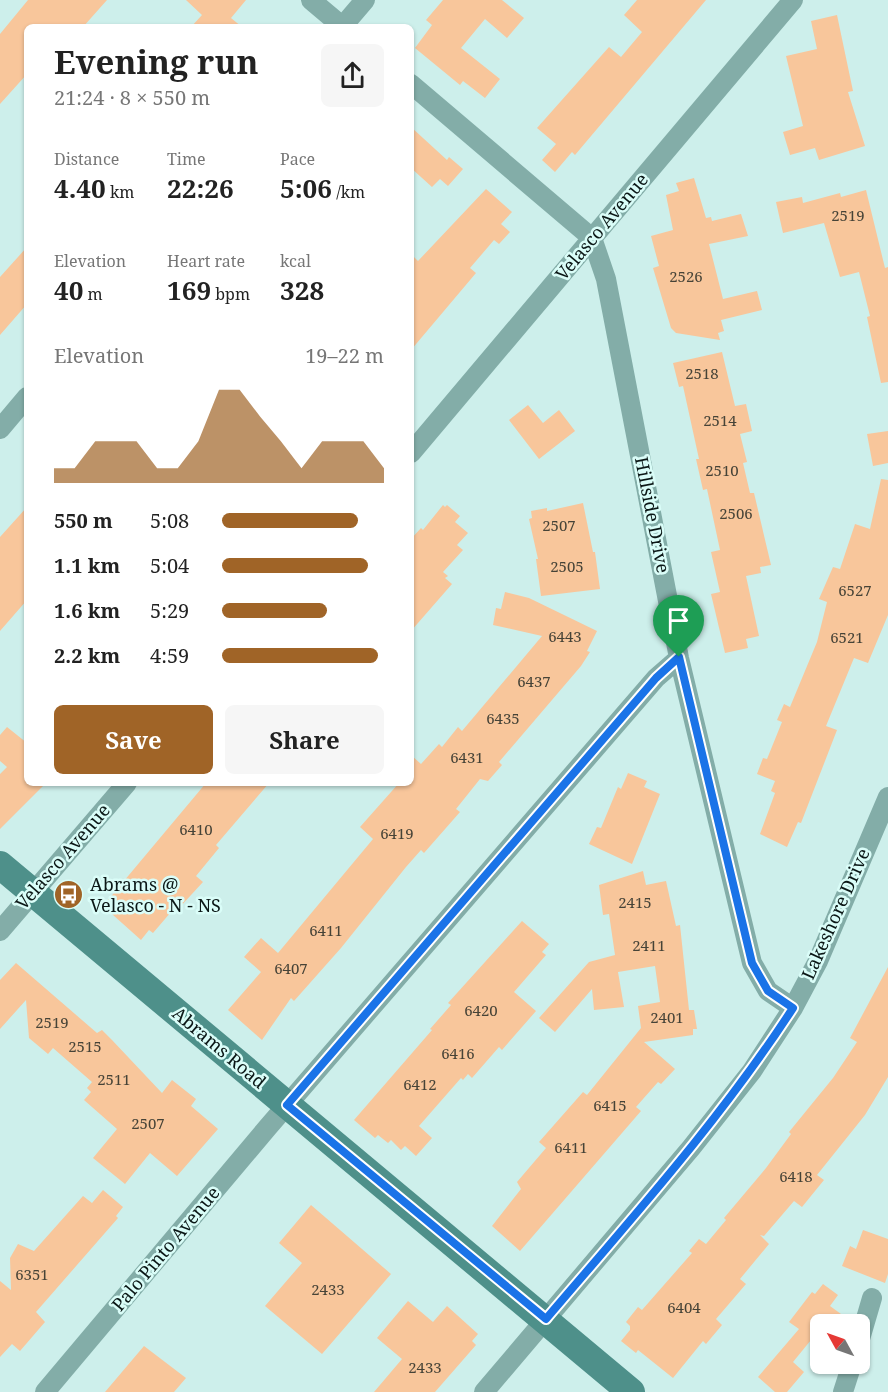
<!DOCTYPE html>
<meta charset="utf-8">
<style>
body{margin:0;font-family:"Noto Serif",serif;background:#f6f6f6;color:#222;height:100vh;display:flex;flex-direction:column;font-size:22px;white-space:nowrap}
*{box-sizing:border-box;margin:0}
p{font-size:20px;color:#767676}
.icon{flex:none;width:33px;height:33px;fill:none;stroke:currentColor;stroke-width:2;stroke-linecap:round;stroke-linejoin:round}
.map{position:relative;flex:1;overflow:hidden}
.details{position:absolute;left:24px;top:24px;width:390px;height:762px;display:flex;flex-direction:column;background:#fff;border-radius:9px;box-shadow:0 2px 4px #0004}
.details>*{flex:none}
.needle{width:39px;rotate:310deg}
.buttons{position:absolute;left:810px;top:1314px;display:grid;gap:12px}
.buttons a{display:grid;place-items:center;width:60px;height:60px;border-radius:9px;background:#fff;box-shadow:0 2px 4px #0004;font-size:30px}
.pin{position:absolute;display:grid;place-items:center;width:51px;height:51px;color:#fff;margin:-62px -26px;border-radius:50% 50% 50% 0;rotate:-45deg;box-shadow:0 0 6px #0007}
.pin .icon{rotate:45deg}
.round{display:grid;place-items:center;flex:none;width:63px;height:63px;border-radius:9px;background:#f6f6f6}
.head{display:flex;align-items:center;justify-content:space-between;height:102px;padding:0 30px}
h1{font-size:33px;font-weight:700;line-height:45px}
.metrics{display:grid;grid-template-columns:repeat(3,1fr);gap:9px;height:102px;padding:6px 30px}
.metrics div{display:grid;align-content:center}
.metrics b{font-size:26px;font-weight:700}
.metrics small{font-size:16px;font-weight:400}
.metrics p{font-size:16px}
.chart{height:168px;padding:12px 30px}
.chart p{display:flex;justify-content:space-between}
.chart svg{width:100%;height:108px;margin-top:6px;fill:#a06427;opacity:.7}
.action{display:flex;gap:12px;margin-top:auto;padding:12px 30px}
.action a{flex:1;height:69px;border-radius:9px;background:#a06427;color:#fff;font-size:24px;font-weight:700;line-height:69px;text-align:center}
.action a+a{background:#f6f6f6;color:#222}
ul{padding:0 30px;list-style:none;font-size:20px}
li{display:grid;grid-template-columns:96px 72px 1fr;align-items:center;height:45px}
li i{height:15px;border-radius:8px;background:#a06427}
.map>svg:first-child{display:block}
.building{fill:#f8c69b}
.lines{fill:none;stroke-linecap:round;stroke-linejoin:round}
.street{stroke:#83ada8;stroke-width:20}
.secondary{stroke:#4e908a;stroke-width:28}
.route-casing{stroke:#fff;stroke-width:12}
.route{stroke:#1a73e8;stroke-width:8}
.labels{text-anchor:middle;stroke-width:5;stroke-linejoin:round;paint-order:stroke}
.number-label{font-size:15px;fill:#464337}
.street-label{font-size:18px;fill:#0b1716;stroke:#dafdf8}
.poi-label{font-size:18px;fill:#0b1716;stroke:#dafdf8;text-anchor:start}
</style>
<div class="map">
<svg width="888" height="1392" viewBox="0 0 888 1392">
<rect width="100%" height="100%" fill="#cdefeb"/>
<!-- building -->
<path class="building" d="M28,0H107L83,27H27V74L0,104V34Z
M186,0H246L231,18L242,27H191L202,15Z
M443,0H502L524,18L507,38L485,19L461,48L500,79L485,98L463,81L460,85L415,48L432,25L426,20Z
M637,0H706L575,155L572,152L555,172L542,160L556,144L537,128L609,47L621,57L642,32L624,15Z
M837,15L853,91L848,92L865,146L819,160L815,148L790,155L783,132L803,126L786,56L817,49L811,21Z
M411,127L447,160L449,157L463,169L448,186L440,179L432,187L411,168Z
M694,178L706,218L711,217L712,221L741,214L748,236L709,244L723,299L757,291L762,310L721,320L724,331L718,333L720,340L676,333L671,328L653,268L659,266L651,236L673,230L666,195L679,191L676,183Z
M486,189L512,212L501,224L510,232L499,244L494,240L470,268L476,273L411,350V254L418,261Z
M866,190L885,268L888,267V382L881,383L867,317L870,316L859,272L840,277L824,223L783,233L776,202L802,197L803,203L840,193L841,197Z
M27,247V304L0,335V277Z
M722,352L735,406L746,404L752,431L740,434L747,462L743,463L750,493H754L771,565L760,567L761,573L746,576L759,636L746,639L748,648L725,653L711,594L720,592L711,552L720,550L707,489L703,490L696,459H699L683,386L679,387L673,363Z
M528,405L543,423L559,410L575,431L539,459L509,420Z
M888,431V463L873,466L867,434Z
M881,479L888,480V615L868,663L854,658L826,726L837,730L801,823L798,822L787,847L760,834L775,793L771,791L775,781L757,774L763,758L767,759L782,722L777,720L784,704L790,707L817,642L827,602L819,599L833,567L840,569L855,524L870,529Z
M583,503L593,552H595L600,589L541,596L536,559H538L529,519L532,518L531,511L547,508V511Z
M443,505L445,507L447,505L460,516L455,522L468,533L457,545L463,550L443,572L448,576L445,578L452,584L411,631V539L421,528L423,530Z
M27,507V600L0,631V537Z
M505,592L529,598L597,631L587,651L590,652L581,666L499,762L502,765L488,781L480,779L456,809L460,812L424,853L421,850L406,867L341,948L294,1001L291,998L262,1040L228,1010L261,972L244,957L261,938L278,953L373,839L360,827L399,783H411V755L421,764L439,744L442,747L458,727L462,731L542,636L493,625L496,608L501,609Z
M7,727L27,743V783H46L0,829V774L7,767L0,761V735Z
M628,773L647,781L644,787L660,794L632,864L589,844L597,827L601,828L618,787L621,789Z
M206,783H269L216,845L219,848L196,876L203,882L180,907L177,905L153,933L149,930L141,940L103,906Z
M643,871L646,885L666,881L676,926L680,925L689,1010H694L697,1029H693V1035L644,1042L675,1069L661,1084L658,1082L636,1107L641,1111L520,1251L492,1226L521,1189L517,1182L546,1148L539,1142L583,1092L587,1095L641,1028L638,1006L660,1002L655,966L618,972L624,1007L594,1010L592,989L555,1032L539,1018L589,962L615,955L609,914L603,915L599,885Z
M522,921L549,944L542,952L546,955L514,992L536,1011L502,1050L499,1047L472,1078L468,1074L463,1080L461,1078L419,1126L432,1138L416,1156L405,1146L401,1150L391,1140L388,1143L378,1135L375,1138L354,1120L432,1030L430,1029L451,1005L448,1003Z
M16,963L97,1033L102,1030L112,1040L162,1093L172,1080L196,1099L191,1106L218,1129L177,1176L150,1153L125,1184L93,1158L117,1129L84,1100L91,1092L87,1088L92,1082L53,1048L48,1054L29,1038L26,1000L0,1029V980Z
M888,967V1077L865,1115L817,1175L824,1180L802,1207L794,1201L764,1236L760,1235L769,1244L740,1279L746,1284L716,1319L722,1325L706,1344L703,1341L673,1378L638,1350L636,1353L621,1341L630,1330V1326L626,1322L638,1307L642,1310L692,1253L689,1251L699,1239L706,1244L726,1220L724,1218L766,1168L791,1134L789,1132L833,1078L857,1042L850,1038Z
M103,1190L123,1207L116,1216L118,1218L36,1312L45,1322L20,1351L12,1344L0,1357V1281L11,1290L10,1258L18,1244L34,1251L83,1196L92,1203Z
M311,1205L391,1274L322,1354L265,1306L302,1263L279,1243Z
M863,1230L888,1239V1274L885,1283L842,1266L850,1246L856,1249Z
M823,1284L838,1295L830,1306L841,1314L833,1324H820V1329L793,1362L804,1372L787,1392H775L758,1377L799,1329L789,1322L812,1292L815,1294Z
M408,1301L433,1322L447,1306L478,1334L472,1341L476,1345L435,1392H374L402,1359L377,1338Z
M144,1346L186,1378L174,1392H105Z"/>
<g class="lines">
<!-- street -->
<path class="street" d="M311,0L343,27
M342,27L365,0
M411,84L592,238L606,279L679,658L752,963L768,991L793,1008
M0,429L27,397
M411,453L793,0
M0,931L127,783
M860,1339L872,1298
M45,1392L268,1127L656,678L679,658
M484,1392L691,1148L752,1071L793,1008L818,961L888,797
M843,1392L852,1364"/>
<!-- secondary -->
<path class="secondary" d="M0,865L631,1392"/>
</g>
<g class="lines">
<defs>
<path id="route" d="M679,657L752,963L768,991L793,1008C721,1119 632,1218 546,1319L287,1105L656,678Z"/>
</defs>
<!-- route casing -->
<use href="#route" class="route-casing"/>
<!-- route -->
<use href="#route" class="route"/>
</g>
<!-- icons -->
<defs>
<symbol id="bus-disc" viewBox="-11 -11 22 22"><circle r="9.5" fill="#a06427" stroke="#dafdf8"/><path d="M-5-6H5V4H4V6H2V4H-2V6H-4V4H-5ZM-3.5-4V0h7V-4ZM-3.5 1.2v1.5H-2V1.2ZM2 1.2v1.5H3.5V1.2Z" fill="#fff"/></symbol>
</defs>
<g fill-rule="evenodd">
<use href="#bus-disc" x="52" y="878" width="33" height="33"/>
</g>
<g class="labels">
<!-- number labels -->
<g class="number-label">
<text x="848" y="221">2519</text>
<text x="686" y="282">2526</text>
<text x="702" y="379">2518</text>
<text x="720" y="426">2514</text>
<text x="722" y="476">2510</text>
<text x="736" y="519">2506</text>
<text x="559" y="531">2507</text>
<text x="567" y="572">2505</text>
<text x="855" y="596">6527</text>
<text x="565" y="642">6443</text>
<text x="847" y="643">6521</text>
<text x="534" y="687">6437</text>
<text x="503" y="724">6435</text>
<text x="467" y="763">6431</text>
<text x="196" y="835">6410</text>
<text x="397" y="839">6419</text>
<text x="635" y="908">2415</text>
<text x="326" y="936">6411</text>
<text x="649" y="951">2411</text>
<text x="291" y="974">6407</text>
<text x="481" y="1016">6420</text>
<text x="667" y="1023">2401</text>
<text x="52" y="1028">2519</text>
<text x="85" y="1052">2515</text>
<text x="458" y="1059">6416</text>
<text x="114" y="1085">2511</text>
<text x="420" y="1090">6412</text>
<text x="610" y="1111">6415</text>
<text x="148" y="1129">2507</text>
<text x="571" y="1153">6411</text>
<text x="796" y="1182">6418</text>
<text x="32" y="1280">6351</text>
<text x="328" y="1295">2433</text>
<text x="684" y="1313">6404</text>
<text x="425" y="1373">2433</text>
</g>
<!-- street labels -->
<g class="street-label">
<text transform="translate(602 227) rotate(-50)" y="6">Velasco Avenue</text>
<text transform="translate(652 515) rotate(79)" y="6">Hillside Drive</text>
<text transform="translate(63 857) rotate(-49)" y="6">Velasco Avenue</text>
<text transform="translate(836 914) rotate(-66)" y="6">Lakeshore Drive</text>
<text transform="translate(219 1048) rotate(40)" y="6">Abrams Road</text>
<text transform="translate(166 1249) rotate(-50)" y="6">Palo Pinto Avenue</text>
</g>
<!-- poi labels -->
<g class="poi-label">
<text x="90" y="891">Abrams @<tspan x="90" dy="21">Velasco - N - NS</tspan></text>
</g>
</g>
</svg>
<div class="buttons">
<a><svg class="needle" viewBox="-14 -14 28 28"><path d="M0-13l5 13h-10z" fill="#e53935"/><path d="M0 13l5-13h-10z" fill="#767676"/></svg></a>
</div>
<div class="pin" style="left:679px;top:657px;background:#1e9e55"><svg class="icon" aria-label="arrive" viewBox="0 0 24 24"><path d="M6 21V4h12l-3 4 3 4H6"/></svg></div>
<section class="details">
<div class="head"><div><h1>Evening run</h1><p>21:24 · 8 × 550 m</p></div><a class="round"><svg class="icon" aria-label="share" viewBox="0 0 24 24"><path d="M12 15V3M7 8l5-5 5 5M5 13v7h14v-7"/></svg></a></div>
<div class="metrics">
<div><p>Distance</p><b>4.40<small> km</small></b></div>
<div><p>Time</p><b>22:26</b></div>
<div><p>Pace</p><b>5:06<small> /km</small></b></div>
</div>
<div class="metrics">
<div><p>Elevation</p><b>40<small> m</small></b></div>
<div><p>Heart rate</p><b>169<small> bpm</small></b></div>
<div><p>kcal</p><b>328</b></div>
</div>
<div class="chart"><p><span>Elevation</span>19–22 m</p>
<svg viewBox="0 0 160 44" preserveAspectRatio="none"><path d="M0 44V38L10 38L20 27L30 27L40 27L50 38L60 38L70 27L80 6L90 6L100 17L110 27L120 38L130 27L140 27L150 27L160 38V44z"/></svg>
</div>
<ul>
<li><b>550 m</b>5:08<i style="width:84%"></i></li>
<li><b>1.1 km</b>5:04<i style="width:90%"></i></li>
<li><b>1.6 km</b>5:29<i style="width:65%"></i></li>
<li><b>2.2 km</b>4:59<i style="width:96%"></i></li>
</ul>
<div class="action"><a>Save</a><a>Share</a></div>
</section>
</div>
